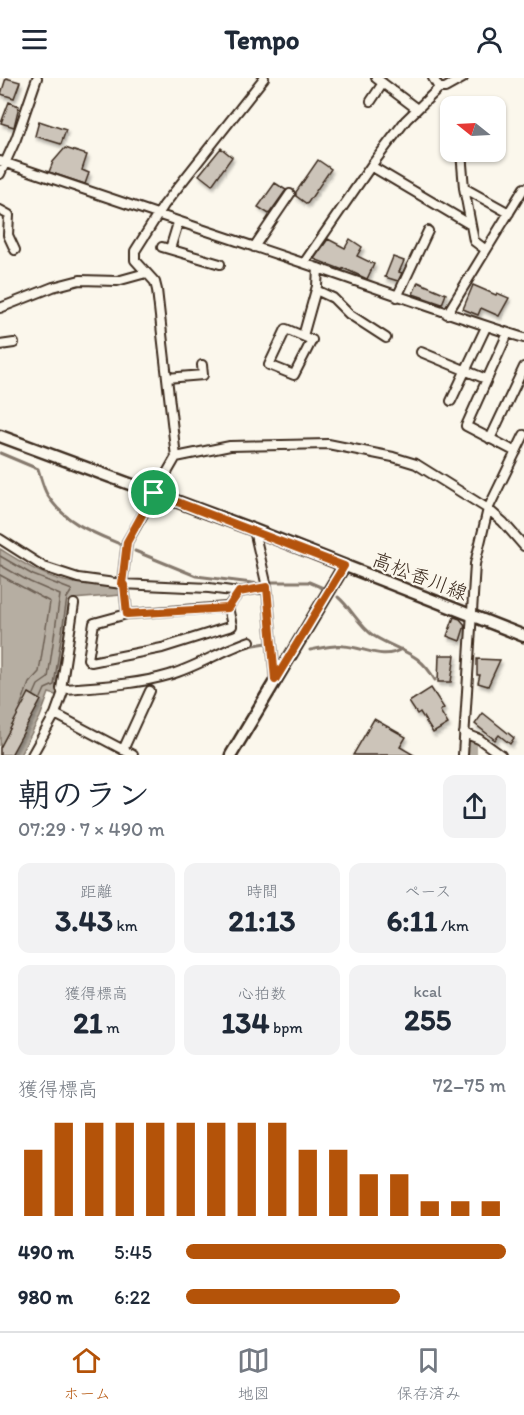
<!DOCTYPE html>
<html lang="ja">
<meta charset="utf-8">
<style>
body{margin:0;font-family:Itim,"Klee One",sans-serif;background:#f2f2f3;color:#1f2937;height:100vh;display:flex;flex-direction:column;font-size:22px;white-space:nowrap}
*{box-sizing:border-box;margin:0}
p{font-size:20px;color:#747a83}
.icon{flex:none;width:33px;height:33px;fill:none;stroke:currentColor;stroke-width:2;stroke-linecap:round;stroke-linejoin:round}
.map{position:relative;height:677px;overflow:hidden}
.panel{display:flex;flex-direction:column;background:#fff;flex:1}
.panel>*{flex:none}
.needle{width:39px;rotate:288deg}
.buttons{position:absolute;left:440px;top:18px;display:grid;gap:12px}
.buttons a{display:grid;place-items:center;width:66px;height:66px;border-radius:12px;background:#fff;box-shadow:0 2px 4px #0004;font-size:30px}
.pin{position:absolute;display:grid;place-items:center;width:51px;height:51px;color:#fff;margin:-26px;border:3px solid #fff;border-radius:50%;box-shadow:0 2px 6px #0007}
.round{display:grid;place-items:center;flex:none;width:63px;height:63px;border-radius:12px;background:#f2f2f3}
.overview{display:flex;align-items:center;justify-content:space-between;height:102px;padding:0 18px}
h1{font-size:33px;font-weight:700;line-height:45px}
.metrics{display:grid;grid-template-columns:repeat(3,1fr);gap:9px;height:102px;padding:6px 18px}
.metrics div{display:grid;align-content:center;border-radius:12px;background:#f2f2f3;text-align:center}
.metrics b{font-size:30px;font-weight:700}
.metrics small{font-size:16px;font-weight:400}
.metrics p{font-size:16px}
.chart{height:168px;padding:12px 18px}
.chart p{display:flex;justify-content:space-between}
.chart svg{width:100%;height:108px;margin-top:6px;stroke:#b45309;stroke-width:6}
ul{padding:0 18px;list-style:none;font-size:20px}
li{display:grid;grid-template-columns:96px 72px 1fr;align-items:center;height:45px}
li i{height:15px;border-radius:8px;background:#b45309}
header{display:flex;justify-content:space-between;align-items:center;height:78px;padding:0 18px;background:#fff;font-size:27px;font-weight:700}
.dock{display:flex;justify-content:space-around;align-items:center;height:84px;border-top:2px solid #e0e1e3;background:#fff;font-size:16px;color:#747a83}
.dock a{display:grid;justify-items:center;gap:3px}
.dock .on{color:#b45309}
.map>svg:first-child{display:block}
.water{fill:#b6aea2;stroke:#85796d;stroke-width:1.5}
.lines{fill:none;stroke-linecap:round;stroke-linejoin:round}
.shore{stroke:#6c5f53;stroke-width:1.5}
.stream{stroke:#85796d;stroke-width:3}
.canal{stroke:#b6aea2;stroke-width:10}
.building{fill:#ccc4b9;stroke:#3b2a1e;stroke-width:1.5;filter:url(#shadow)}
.minor-casing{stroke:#3b2a1e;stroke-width:12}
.secondary-casing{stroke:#3b2a1e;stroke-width:15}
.minor{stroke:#fbf7ec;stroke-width:8}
.secondary{stroke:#fbf7ec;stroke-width:10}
.route-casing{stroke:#fff;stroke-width:12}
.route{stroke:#b45309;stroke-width:8}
.labels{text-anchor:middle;stroke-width:4.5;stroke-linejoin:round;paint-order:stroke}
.street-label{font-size:20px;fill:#3b2a1e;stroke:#fbf7ec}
</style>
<header><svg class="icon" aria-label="menu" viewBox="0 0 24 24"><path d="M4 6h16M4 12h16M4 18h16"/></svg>Tempo<svg class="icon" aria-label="person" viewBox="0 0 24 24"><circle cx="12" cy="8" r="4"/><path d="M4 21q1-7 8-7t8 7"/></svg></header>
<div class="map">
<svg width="524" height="677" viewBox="0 0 524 677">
<defs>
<filter id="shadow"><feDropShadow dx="2" dy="3.5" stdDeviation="1.5" flood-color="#0004"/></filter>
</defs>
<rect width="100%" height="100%" fill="#fbf7ec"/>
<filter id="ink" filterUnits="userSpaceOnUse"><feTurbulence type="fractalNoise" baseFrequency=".0167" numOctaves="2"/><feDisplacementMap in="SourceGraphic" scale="12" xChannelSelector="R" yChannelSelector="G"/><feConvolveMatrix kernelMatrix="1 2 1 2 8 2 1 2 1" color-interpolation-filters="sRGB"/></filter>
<g filter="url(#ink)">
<!-- water -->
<path class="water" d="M0,471C23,485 47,501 74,505C89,507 106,507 122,509L121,517L73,521L59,618L49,615L40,639L20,677H0Z"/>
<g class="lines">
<!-- shore -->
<path class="shore" d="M0,478L33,497L72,512L67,520L54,607L45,611L41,620
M0,487L30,504L60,517L48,600L38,607L34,616
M0,497L50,524L39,594L29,605L20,629"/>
<!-- stream -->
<path class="stream" d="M0,375L38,391C41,400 43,410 48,418C65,445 94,455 122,467
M135,473L196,498L260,506
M272,504H309L323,510
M338,519C351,530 360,549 374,558C400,574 419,573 435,602
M248,568L267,565
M310,572C321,570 333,567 344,568C363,569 384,583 401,571
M193,592L220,579"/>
<!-- canal -->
<path class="canal" d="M472,666V677"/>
</g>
<!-- building -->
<path class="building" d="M6,0L20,4L14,20L1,16Z
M9,24L19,28L14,49L1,45Z
M39,43L66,52L61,66L35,58Z
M65,70L87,77L82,92L89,95L85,106L49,94L53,84Z
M221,70L232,79L212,107L199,97Z
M318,82L331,91L307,126L296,118V114Z
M275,105L286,112L269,136L258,129Z
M328,161L345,170L350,161L362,169L357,178L374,186L367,201L343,190V192L314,181Z
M393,179L404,183L399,194L402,195L398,203L385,199Z
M418,204L446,216L442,226L413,216Z
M473,207L496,217L497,215L509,220L499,238L481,230L478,237L463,231Z
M454,539L460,541L465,547L460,563L447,558Z
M439,577H455L451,604H438Z
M477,581L500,582L488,608L478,605L480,597H477Z
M431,610L444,630L440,633L448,646L433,655L420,634L417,636L409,624Z
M29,615L41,622L11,677H0V670Z
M483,635L514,660L510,666L499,657L495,662L475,646Z
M374,641L406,659L400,669L414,677H353Z"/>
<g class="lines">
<defs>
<path id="minor" d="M376,0L417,31
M433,0L439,10
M371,23L383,5
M461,74L464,110L474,163L486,172
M0,83C101,118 202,151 303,185C377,210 450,237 524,260
M371,88L471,147
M0,96L16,61L37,0
M464,110L509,135
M0,132L9,137L8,157L15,172
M162,169L220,186
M254,169L290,116
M170,171L178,145
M304,185L371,88L406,42L439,10H445L463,0
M316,212L333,220L349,236L386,260
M397,219L428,153
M0,230L53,209L80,202L117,203L146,195
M447,236L524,110
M286,251L312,262L294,297L269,287Z
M508,255L466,348L516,374
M303,258L317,208L318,190
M0,267L14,265
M421,274L486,301
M167,300L203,297L202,287
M451,323L486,249
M490,361L524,289
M176,379L230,368L328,366L393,379L416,386L488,431L503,444L524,468
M254,452L267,509L275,602
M0,461L44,489L78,500L122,506L209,510L239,514L267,509
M228,529L232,548L162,570L91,584L88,581L94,545L127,536L228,529L239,514
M127,536L124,507L122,506L127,464L176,379L157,212L155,204L135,182V173L164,127L264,0
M64,611C98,608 135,607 169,597C197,589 222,572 250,563
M55,636L64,611H61L74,526
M464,655L479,661L501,677
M123,672L150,613
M32,677L55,636L133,677
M463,677L475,486L488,431L524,357"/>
<path id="secondary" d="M0,358L254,452L524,558
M231,677L344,488"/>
</defs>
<!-- minor casing -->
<use href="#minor" class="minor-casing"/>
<!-- secondary casing -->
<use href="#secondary" class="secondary-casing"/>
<!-- minor -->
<use href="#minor" class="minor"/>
<!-- secondary -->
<use href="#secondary" class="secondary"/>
</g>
</g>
<g class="lines" filter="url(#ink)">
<defs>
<path id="route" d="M154,415L344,488L275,602L267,509L239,514L228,530L127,536L124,507L122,506L127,464Z"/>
</defs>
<!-- route casing -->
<use href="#route" class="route-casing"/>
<!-- route -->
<use href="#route" class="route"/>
</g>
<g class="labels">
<!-- street labels -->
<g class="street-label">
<text transform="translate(420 498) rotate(21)" y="7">高松香川線</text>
</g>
</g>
</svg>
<div class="buttons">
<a><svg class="needle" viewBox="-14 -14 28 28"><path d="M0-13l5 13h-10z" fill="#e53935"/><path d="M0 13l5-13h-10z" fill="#747a83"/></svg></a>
</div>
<div class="pin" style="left:154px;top:415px;background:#1e9e55"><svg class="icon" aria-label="arrive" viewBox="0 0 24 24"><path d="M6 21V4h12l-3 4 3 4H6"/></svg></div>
</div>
<section class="panel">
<div class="overview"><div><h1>朝のラン</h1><p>07:29 · 7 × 490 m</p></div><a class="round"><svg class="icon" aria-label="share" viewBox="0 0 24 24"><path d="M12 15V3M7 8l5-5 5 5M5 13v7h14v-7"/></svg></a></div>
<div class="metrics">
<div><p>距離</p><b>3.43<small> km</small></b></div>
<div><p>時間</p><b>21:13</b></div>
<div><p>ペース</p><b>6:11<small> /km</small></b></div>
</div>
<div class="metrics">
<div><p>獲得標高</p><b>21<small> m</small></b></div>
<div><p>心拍数</p><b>134<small> bpm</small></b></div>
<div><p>kcal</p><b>255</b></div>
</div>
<div class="chart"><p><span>獲得標高</span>72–75 m</p>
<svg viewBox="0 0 160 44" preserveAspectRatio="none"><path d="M5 44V17M15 44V6M25 44V6M35 44V6M45 44V6M55 44V6M65 44V6M75 44V6M85 44V6M95 44V17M105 44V17M115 44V27M125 44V27M135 44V38M145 44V38M155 44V38"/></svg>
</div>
<ul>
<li><b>490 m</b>5:45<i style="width:100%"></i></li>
<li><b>980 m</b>6:22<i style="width:67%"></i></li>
</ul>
</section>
<nav class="dock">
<a class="on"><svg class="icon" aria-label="home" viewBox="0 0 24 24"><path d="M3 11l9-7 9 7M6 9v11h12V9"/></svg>ホーム</a>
<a><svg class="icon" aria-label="map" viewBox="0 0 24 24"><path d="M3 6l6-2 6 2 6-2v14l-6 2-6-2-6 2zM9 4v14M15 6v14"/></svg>地図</a>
<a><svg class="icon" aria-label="saved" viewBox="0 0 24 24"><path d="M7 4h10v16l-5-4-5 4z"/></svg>保存済み</a>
</nav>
